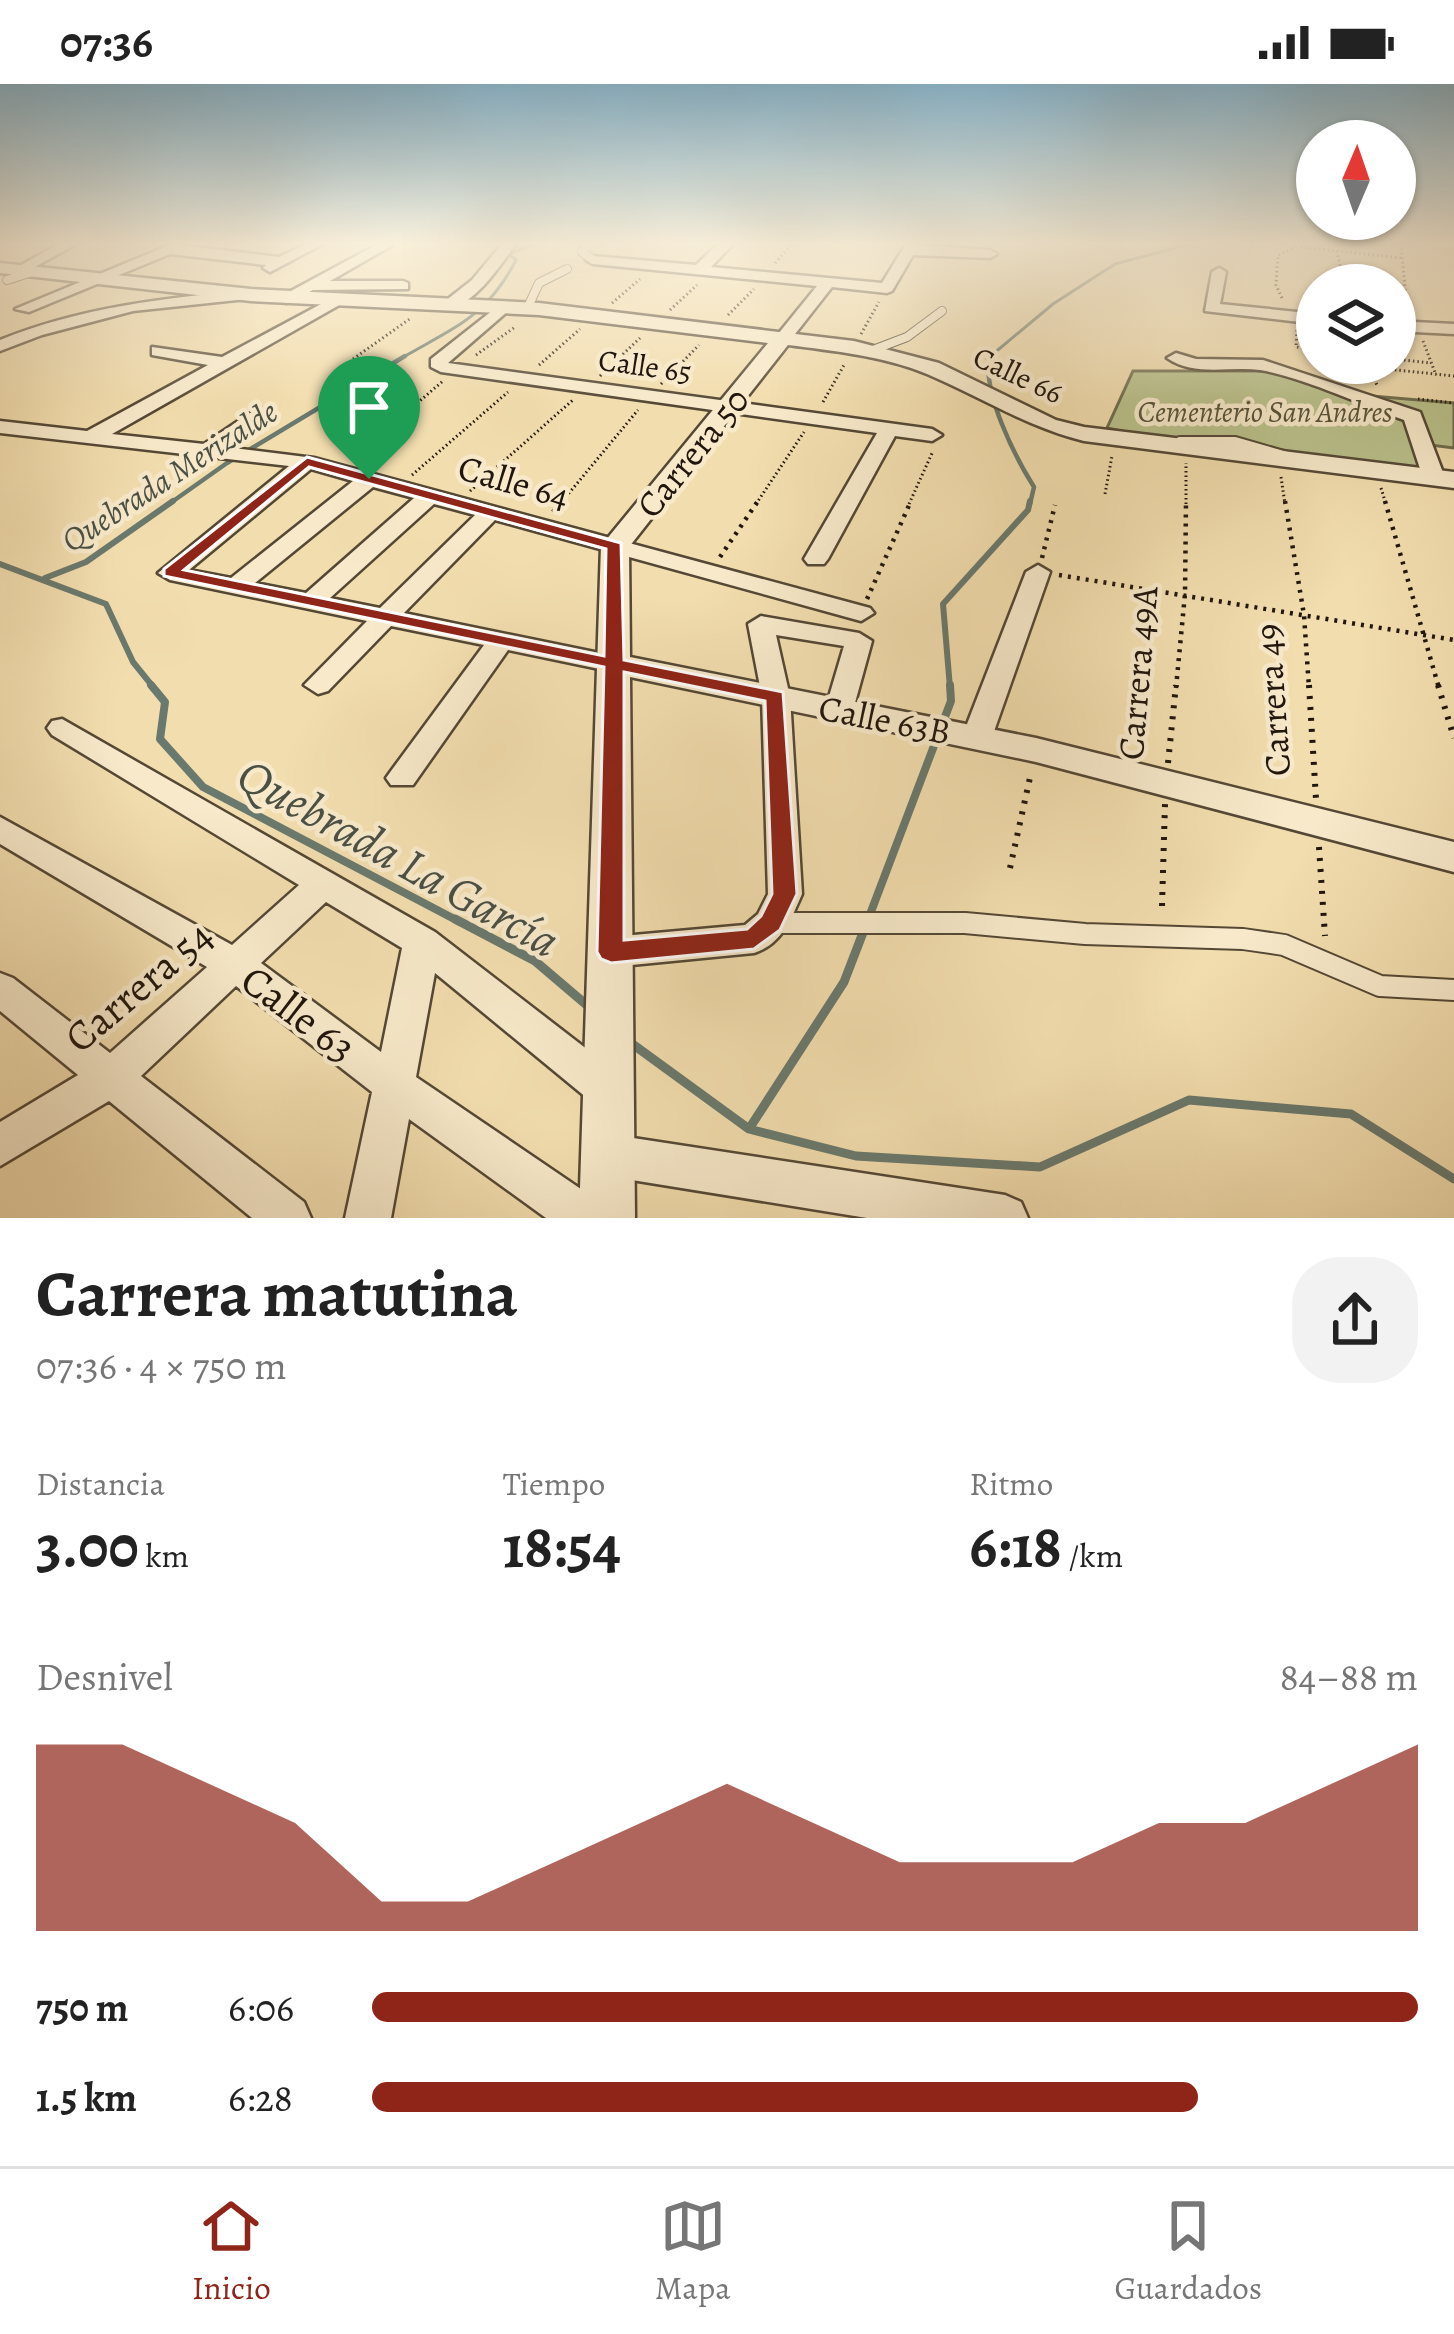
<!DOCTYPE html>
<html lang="es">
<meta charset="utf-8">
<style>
body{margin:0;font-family:Alegreya,serif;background:#f2f2f2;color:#222;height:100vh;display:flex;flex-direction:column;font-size:45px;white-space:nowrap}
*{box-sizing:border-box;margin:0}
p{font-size:39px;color:#767676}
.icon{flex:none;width:66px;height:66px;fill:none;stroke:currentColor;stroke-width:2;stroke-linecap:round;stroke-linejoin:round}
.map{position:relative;height:1134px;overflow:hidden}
.sheet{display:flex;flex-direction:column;background:#fff;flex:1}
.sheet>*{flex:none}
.needle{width:78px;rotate:2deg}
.controls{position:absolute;left:1296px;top:36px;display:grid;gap:24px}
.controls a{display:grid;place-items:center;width:120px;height:120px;border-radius:50%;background:#fff;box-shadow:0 3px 9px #0004;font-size:60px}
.pin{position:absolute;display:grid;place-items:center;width:102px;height:102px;color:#fff;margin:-123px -51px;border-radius:50% 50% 50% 0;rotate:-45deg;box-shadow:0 0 12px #0007}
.pin .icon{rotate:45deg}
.round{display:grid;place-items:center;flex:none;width:126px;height:126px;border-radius:48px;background:#f2f2f2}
.head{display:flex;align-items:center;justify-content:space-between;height:204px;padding:0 36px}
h1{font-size:66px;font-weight:600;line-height:90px}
.stats{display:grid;grid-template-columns:repeat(3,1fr);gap:18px;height:204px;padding:12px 36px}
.stats div{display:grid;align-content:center}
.stats b{font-size:60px;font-weight:600}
.stats small{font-size:33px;font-weight:400}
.stats p{font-size:33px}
.chart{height:336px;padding:24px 36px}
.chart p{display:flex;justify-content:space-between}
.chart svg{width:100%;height:216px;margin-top:12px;fill:#8f2418;opacity:.7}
ul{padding:0 36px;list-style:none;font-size:39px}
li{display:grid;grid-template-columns:192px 144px 1fr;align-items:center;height:90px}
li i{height:30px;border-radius:15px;background:#8f2418}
.status{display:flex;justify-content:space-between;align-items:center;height:84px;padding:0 60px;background:#fff;direction:ltr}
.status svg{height:33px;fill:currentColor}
.dock{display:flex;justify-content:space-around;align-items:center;height:168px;border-top:3px solid #e0e0e0;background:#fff;font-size:33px;color:#767676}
.dock a{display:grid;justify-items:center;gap:6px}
.dock .current{color:#8f2418}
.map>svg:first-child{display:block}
.green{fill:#b9c18b;stroke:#6c6c4c;stroke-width:3}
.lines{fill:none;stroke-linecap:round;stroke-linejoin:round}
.stream-far4{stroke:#6a796d;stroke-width:3}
.stream-far3{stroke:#6a796d;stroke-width:4.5}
.stream-far2{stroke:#6a796d;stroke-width:6}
.stream-far1{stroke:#6a796d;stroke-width:8}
.stream{stroke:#6a796d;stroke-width:9}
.service-far2-casing{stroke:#544835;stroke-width:10}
.service-far1-casing{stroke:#544835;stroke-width:14}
.service-casing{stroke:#544835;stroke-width:24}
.minor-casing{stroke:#544835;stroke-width:5}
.tertiary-casing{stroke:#544835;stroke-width:5}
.path-far2{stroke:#20160d;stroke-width:3;stroke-dasharray:1.5 3;stroke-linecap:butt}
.path-far1{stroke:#20160d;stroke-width:4.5;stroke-dasharray:3 6;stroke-linecap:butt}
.path{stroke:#20160d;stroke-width:6;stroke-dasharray:3 8;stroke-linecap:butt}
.service-far2{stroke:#f7e9ca;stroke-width:8}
.service-far1{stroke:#f7e9ca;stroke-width:10}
.service{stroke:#f7e9ca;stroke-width:20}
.minor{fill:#f7e9ca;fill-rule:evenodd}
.tertiary{fill:#f7e9ca;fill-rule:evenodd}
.route{fill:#8f2418;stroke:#fff;stroke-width:3;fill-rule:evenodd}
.labels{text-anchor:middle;stroke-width:9;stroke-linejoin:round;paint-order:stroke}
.far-street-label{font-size:30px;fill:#20160d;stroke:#f7e9ca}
.far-park-label{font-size:30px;font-style:italic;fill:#565239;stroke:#f7e9ca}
.far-water-label{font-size:33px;font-style:italic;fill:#4b5045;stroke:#f7e9ca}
.street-label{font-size:36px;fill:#20160d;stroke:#f7e9ca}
.near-street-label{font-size:42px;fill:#20160d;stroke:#f7e9ca}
.near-water-label{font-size:48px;font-style:italic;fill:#4b5045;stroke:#f7e9ca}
</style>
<div class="status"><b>07:36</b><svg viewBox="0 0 49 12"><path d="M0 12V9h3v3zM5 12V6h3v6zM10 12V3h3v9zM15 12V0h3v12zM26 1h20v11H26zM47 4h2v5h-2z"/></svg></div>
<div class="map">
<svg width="1454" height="1134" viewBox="0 0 1454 1134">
<rect width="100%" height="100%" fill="#f2ddae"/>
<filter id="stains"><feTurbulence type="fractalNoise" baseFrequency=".00167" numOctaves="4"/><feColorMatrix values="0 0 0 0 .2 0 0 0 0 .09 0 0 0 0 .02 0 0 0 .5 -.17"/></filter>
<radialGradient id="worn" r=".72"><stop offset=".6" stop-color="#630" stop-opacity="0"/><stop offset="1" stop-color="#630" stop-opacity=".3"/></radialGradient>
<!-- green -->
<path class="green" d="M1133,287H1271L1403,332L1424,391L1164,356L1107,344Z
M1360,311L1454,319V364L1422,360L1413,332Z"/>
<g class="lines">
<!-- stream-far4 -->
<path class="stream-far4" d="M400,275C453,244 487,233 516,176L509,170L534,160
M987,275L1053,220L1115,180L1190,160"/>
<!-- stream-far3 -->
<path class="stream-far3" d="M990,272C981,306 1015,373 1034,403L1030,420
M169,420L227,379L405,272"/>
<!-- stream-far2 -->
<path class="stream-far2" d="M0,480L106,520L133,578L154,604
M45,494L86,478L173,417
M950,604L943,520L1028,426L1030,417"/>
<!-- stream-far1 -->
<path class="stream-far1" d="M151,601L165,618L160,655L203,703L460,838
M869,833L951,617L950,601"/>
<!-- stream -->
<path class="stream" d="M455,835L535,877L589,923
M631,959L749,1045L856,1072L1040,1083L1189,1016L1351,1030L1454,1095
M749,1045L844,898L864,846"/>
<defs>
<path id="service-far2" d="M589,160L582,168L593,176
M7,196L35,187
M527,225L539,199L567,185
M873,266L907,253L942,227"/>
<path id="service-far1" d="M1180,358H1235L1287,373"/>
<path id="service" d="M771,839H965L1085,850L1243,855L1284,861L1380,902L1454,906"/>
<path id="minor" d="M59,160H76L26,188L14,185Z
M172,160L279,173L306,160H323L270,188L263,184L266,181L170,170L29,228L15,225Z
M378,160L391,162L330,197H403L408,199V205L313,206L286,219L278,214Z
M502,160H516C500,181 473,225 444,224V218L472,196Z
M718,160H733L711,183L882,199L906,160L990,166L997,170L990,174L913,171L892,207L887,209L832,203L788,259L782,260L774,255L817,202L593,180L586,176L593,172L696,181Z
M1219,184L1226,188L1220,220L1317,230V240L1205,227L1212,188Z
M251,206L256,208V214L133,227L42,251L0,267V256C81,223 165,214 251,206Z
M336,212L341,214V220L112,350L204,360L259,323L269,329L257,343L225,363L314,374L870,524L874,529L861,537L495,436L404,529L614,572L628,580L614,588L508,566L413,701H391L386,694L391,687L484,561L391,542L328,607L318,610L304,601L367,537L170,496L158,489L289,382L0,349V337L87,347L208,281L152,271V263L222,273ZM311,385L353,397L231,494L189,486ZM373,403L414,414L306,509L255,499ZM434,420L475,431L380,524L330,514Z
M502,219L510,224L508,227L448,279L932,345L942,351L932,357L895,352L828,475L824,480H808L804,475L877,349L441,288L431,283V275Z
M1395,237L1454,240V250L1395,247Z
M1176,269L1196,275L1263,276L1420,328L1445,394L1434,400L1423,394L1404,336C1362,321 1302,293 1260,286C1229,282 1194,293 1167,274Z
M1038,481L1050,488L992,653L988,660H966L962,653L1026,488Z
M761,532L859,549L872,557L853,626L839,635L825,626L844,562L776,551L790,613L802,810C791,835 782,860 754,869L611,883L598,878L593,868L598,858L611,853L745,841L758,830L768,810L762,613L748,540Z
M62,635L435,848L623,993L629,1006L623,1019L608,1025L593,1019L435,889L416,993L600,1118L607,1134H546L409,1035L391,1134H345L372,1008L236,902L141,992L304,1118L311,1134H252L109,1017L0,1082V1038L78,991L0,927V889L13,894L110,969L207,883L0,760V733L232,861L299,801L52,651L47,644L52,637ZM326,818L402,864L381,968L261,879Z
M607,1050L1005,1111L1021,1118L1028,1134H867L607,1092L592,1086L585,1071L592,1056Z"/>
<path id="tertiary" d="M0,179L251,205L539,219L854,257L939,279L1056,336L1084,343L1454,388V404L1084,357C1027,343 981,313 927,290C884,272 834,267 788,261L629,463L630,573L1036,654L1454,758V788L1036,678L630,593L635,1134H579L601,462L768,259L539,231L251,217L0,189Z"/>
</defs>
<!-- service-far2 casing -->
<use href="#service-far2" class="service-far2-casing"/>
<!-- service-far1 casing -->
<use href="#service-far1" class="service-far1-casing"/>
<!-- service casing -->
<use href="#service" class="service-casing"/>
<!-- minor casing -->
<use href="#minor" class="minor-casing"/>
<!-- tertiary casing -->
<use href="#tertiary" class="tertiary-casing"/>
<!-- path-far2 -->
<path class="path-far2" d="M1381,160L1399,162
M1401,160L1407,225
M1301,163L1402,174
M1337,167L1344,201
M775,179L792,160
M1282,214L1276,201L1278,171L1303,160
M612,219L640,195
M670,226L697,201
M728,231L754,205
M1297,246L1296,263L1317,266
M861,250L879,218
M1423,257L1436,291
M476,271L515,243
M353,275L411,234
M1395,275L1431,279
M1366,279L1377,301
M539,281L580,245
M1368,283L1454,292
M600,292L640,254
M661,300L699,261
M1418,315L1454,319
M823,318L844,281
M352,375L443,297
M412,391L508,308
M1281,393L1285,420
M1381,404L1386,420
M470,407L574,315
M1105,410L1112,372
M560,420L638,326
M756,420L804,348
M909,420L933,367
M1186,420V379"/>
<!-- path-far1 -->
<path class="path-far1" d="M1285,417L1304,531L1309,604
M1385,417L1439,604
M553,428L562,417
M720,473L758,417
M1042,474L1055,421
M1059,491L1454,556
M867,515L911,417
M1176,604L1185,510L1186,417"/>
<!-- path -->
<path class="path" d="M1309,601L1316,715
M1438,601L1454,654
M1168,679L1176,601
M1319,763L1325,852
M1010,784L1031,689
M1162,822L1165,720"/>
<!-- service-far2 -->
<use href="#service-far2" class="service-far2"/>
<!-- service-far1 -->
<use href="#service-far1" class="service-far1"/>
<!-- service -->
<use href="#service" class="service"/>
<!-- minor -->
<use href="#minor" class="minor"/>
<!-- tertiary -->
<use href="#tertiary" class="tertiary"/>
</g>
<!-- sky -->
<linearGradient id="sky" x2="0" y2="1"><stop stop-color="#89b7d0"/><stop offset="0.5" stop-color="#f9f0db"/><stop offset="1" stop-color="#f9f0db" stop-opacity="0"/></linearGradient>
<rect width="1454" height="319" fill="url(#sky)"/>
<!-- route -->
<path class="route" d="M307,373L621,459L624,576L783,608L797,810L780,846L754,865L611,879L601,875L597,868L604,583L164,492V485ZM309,383L606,465L604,572L184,486ZM624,588L765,617L772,810L761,832L747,845L624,856Z"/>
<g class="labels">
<!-- far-street labels -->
<g class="far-street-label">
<text transform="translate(645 282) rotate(8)" y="10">Calle 65</text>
<text transform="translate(1018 291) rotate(25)" y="10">Calle 66</text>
</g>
<!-- far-park labels -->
<g class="far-park-label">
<text x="1265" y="338">Cementerio San Andres</text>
</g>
<!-- far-water labels -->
<g class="far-water-label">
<text transform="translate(169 391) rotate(-33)" y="12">Quebrada Merizalde</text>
</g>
<!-- street labels -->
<g class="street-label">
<text transform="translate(692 368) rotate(-51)" y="13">Carrera 50</text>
<text transform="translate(514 397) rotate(16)" y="13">Calle 64</text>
<text transform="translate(1137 589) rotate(-85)" y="13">Carrera 49A</text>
<text transform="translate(1272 616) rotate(-94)" y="13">Carrera 49</text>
<text transform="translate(885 635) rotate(11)" y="13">Calle 63B</text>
</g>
<!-- near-street labels -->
<g class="near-street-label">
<text transform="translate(138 902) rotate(-40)" y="15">Carrera 54</text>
<text transform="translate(299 929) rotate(37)" y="15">Calle 63</text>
</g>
<!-- near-water labels -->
<g class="near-water-label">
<text transform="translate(399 773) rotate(29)" y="17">Quebrada La García</text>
</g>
</g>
<rect width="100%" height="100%" filter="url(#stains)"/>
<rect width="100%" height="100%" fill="url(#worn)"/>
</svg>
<div class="controls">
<a><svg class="needle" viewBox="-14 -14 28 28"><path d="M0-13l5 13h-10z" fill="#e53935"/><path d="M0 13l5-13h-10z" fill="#767676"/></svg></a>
<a><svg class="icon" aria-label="layers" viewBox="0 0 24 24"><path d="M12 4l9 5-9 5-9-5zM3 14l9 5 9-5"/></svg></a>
</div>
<div class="pin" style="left:369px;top:395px;background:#1e9e55"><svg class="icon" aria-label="arrive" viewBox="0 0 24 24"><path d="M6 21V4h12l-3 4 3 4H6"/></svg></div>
</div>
<section class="sheet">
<div class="head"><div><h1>Carrera matutina</h1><p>07:36 · 4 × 750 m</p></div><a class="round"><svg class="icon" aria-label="share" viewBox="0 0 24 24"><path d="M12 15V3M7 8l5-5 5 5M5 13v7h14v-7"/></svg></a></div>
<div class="stats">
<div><p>Distancia</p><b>3.00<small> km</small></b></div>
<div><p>Tiempo</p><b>18:54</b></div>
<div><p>Ritmo</p><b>6:18<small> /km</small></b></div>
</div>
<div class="chart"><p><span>Desnivel</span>84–88 m</p>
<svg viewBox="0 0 160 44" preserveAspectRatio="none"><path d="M0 44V6L10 6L20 14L30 22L40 38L50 38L60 30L70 22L80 14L90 22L100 30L110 30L120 30L130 22L140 22L150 14L160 6V44z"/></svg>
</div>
<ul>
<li><b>750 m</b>6:06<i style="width:100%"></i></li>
<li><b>1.5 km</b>6:28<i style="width:79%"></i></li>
</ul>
</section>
<nav class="dock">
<a class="current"><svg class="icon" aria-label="home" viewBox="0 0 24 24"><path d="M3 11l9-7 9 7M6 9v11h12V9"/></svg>Inicio</a>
<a><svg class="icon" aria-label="map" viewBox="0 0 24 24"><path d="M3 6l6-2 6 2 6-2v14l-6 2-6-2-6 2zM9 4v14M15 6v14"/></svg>Mapa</a>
<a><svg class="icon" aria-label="saved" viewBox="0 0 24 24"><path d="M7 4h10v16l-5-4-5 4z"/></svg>Guardados</a>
</nav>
